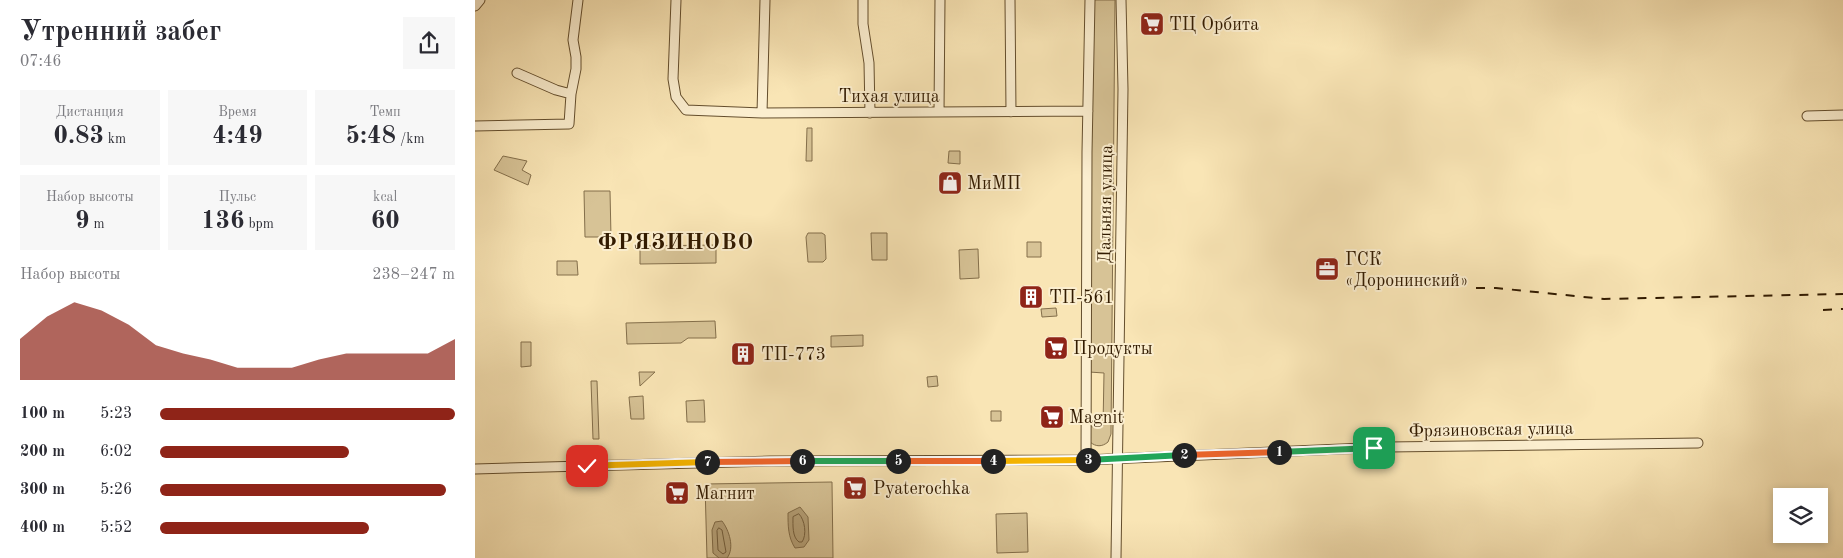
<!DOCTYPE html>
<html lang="ru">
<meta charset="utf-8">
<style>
body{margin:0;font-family:"Old Standard TT",serif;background:#f7f7f7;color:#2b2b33;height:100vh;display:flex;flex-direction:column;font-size:19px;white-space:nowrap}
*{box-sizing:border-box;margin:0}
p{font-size:16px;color:#7c7c81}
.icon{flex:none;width:28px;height:28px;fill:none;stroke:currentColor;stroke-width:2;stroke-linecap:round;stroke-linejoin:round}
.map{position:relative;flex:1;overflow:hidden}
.side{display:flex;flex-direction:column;background:#fff;width:475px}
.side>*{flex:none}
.controls{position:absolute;left:1298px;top:488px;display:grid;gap:10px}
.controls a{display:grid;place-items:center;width:55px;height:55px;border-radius:0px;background:#fff;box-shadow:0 2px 8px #0003;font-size:25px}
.pin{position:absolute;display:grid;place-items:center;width:42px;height:42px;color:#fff;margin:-21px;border-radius:10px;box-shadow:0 2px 8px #0006}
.km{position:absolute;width:25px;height:25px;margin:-12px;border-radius:50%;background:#222;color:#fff;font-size:14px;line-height:25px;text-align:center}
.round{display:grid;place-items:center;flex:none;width:52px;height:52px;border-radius:0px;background:#f7f7f7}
.headline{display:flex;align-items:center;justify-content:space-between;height:85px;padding:0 20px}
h1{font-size:28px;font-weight:600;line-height:38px}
.metrics{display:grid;grid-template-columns:repeat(3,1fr);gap:8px;height:85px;padding:5px 20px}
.metrics div{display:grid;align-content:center;border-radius:0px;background:#f7f7f7;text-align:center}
.metrics b{font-size:25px;font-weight:600}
.metrics small{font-size:14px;font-weight:400}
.metrics p{font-size:14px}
.chart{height:140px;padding:10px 20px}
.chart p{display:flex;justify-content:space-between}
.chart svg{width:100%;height:90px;margin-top:5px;fill:#8f2418;opacity:.7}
ul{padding:0 20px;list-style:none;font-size:16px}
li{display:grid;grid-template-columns:80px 60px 1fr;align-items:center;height:38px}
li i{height:12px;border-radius:6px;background:#8f2418}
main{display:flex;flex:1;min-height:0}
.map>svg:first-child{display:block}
.green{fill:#d7c396;stroke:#846f4b}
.water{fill:#b5a077;stroke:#816b47}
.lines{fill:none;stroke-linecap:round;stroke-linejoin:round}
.shore{stroke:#745e3c;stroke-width:1}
.minor-casing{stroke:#644e2d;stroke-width:11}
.minor{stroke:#fbeecf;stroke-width:9}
.rail{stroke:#321b00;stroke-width:2;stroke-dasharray:9 9;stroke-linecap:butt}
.split-1-casing{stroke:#fff;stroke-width:10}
.split-2-casing{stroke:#fff;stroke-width:10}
.split-3-casing{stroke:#fff;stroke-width:10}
.split-4-casing{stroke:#fff;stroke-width:10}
.split-5-casing{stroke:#fff;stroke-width:10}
.split-6-casing{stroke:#fff;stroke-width:10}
.split-7-casing{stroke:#fff;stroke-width:10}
.split-8-casing{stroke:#fff;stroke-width:10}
.split-9-casing{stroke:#fff;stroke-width:10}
.split-1{stroke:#22a559;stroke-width:6}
.split-2{stroke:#f0652b;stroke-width:6}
.split-3{stroke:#22a559;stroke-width:6}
.split-4{stroke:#f5b400;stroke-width:6}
.split-5{stroke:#f0652b;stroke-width:6}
.split-6{stroke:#22a559;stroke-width:6}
.split-7{stroke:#f0652b;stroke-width:6}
.split-8{stroke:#f5b400;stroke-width:6}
.split-9{stroke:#f5b400;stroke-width:6}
.labels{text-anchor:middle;stroke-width:4;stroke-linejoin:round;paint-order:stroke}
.poi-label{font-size:18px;fill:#321b00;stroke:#fbeecf;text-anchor:start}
.street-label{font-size:18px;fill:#321b00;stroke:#fbeecf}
.district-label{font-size:22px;font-weight:bold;letter-spacing:1px;fill:#321b00;stroke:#fbeecf}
</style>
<main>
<section class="side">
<div class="headline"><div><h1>Утренний забег</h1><p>07:46</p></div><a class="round"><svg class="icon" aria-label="share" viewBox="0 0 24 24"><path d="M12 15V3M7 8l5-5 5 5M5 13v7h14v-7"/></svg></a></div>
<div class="metrics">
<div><p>Дистанция</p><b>0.83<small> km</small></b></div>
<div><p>Время</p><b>4:49</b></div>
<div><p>Темп</p><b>5:48<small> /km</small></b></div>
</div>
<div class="metrics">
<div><p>Набор высоты</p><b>9<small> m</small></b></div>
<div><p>Пульс</p><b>136<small> bpm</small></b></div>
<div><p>kcal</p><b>60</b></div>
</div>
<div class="chart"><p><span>Набор высоты</span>238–247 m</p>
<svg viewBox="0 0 160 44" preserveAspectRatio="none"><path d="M0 44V24L10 13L20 6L30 10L40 17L50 27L60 31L70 34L80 38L90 38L100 38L110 34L120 31L130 31L140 31L150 31L160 24V44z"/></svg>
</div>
<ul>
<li><b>100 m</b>5:23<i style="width:100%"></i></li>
<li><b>200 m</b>6:02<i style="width:64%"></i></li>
<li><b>300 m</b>5:26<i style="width:97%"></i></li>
<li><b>400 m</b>5:52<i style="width:71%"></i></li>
</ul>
</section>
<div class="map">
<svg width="1368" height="558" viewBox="0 0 1368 558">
<rect width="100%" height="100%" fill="#f9e5b5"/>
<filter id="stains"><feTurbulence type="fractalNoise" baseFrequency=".004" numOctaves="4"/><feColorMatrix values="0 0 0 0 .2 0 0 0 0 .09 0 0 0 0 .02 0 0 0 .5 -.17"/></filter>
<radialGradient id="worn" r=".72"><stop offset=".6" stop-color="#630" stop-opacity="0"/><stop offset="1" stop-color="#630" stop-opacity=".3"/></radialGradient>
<!-- green -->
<path class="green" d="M617,0H640L636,434L633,442C627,447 621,447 615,442L613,427L628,426L629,373L614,372Z
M332,128H337V161H331Z
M474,151H485V164L473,163Z
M28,156L52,161L47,170L56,175L53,185L19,170Z
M109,191H135L136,237H110Z
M333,233H347L350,235L351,259L348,262H333L331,237Z
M396,233H412V260H397Z
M552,242H566V257H552Z
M241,245V263L165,264V246Z
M503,249L504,278L485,279L484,250Z
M82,261H102L103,275H82Z
M581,308L582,316L567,317L566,309Z
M240,321L241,338H213L206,343L152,344L151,323Z
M388,335V346L356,347V336Z
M46,342H56V366L46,367Z
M164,372H180L165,386Z
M462,376L463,386L453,387L452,377Z
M116,381H122L124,439H118Z
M168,396L169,419H156L154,397Z
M229,400L230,422H212L211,401Z
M516,411H526V421H516Z
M357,482L358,558H232L230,484Z
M552,513L553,552L522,553L521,514Z"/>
<!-- water -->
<path class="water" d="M325,507L333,517L334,540L329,547L320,548C313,537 313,526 313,513Z
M247,521C254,530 260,548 252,558H244L238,553L237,530L240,522Z"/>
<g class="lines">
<!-- shore -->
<path class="shore" d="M324,514C330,520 332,535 327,542H324C317,537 318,525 318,517Z
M244,528L247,530L251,552L248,554L243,550L242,531Z"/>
<defs>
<path id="minor" d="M201,0L198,79L201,97L211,110L287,113L613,111
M388,0V24L394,63L395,113
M535,0L536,112
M0,6L5,0
M42,73L81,90L96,94
M464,112L465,0
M287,113L290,0
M1332,116L1368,115
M0,126L94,124L96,94L101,69V57L98,40L103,0
M611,460L612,152L615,0
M0,469L295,461L611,460L913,447L1223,443
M641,558L648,89L646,0"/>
</defs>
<!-- minor casing -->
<use href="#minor" class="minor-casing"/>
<!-- minor -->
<use href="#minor" class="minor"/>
<!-- rail -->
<path class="rail" d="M1001,288H1021L1129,299L1368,294
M1348,310L1368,309"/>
</g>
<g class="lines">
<defs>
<path id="split-1" d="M804,452L899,448"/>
<path id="split-2" d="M709,455L804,452"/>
<path id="split-3" d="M613,460L709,455"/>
<path id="split-4" d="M518,461L613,460"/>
<path id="split-5" d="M423,461H518"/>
<path id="split-6" d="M327,461H423"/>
<path id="split-7" d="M232,462L327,461"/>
<path id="split-8" d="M137,465L232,462"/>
<path id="split-9" d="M112,466L137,465"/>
</defs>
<!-- split-1 casing -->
<use href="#split-1" class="split-1-casing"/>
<!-- split-2 casing -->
<use href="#split-2" class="split-2-casing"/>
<!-- split-3 casing -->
<use href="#split-3" class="split-3-casing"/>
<!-- split-4 casing -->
<use href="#split-4" class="split-4-casing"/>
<!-- split-5 casing -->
<use href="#split-5" class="split-5-casing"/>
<!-- split-6 casing -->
<use href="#split-6" class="split-6-casing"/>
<!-- split-7 casing -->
<use href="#split-7" class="split-7-casing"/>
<!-- split-8 casing -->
<use href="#split-8" class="split-8-casing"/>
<!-- split-9 casing -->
<use href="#split-9" class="split-9-casing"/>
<!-- split-1 -->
<use href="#split-1" class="split-1"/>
<!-- split-2 -->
<use href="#split-2" class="split-2"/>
<!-- split-3 -->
<use href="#split-3" class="split-3"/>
<!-- split-4 -->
<use href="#split-4" class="split-4"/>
<!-- split-5 -->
<use href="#split-5" class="split-5"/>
<!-- split-6 -->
<use href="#split-6" class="split-6"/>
<!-- split-7 -->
<use href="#split-7" class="split-7"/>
<!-- split-8 -->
<use href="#split-8" class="split-8"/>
<!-- split-9 -->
<use href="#split-9" class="split-9"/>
</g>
<!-- icons -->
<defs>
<symbol id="supermarket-square" viewBox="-11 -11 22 22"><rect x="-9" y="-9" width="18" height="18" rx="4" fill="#8f2418" stroke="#fbeecf"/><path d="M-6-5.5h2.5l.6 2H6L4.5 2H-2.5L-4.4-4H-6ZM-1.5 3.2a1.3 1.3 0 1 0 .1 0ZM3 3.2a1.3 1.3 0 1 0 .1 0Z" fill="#fff"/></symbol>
<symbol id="shop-square" viewBox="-11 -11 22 22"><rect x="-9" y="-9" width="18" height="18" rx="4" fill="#8f2418" stroke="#fbeecf"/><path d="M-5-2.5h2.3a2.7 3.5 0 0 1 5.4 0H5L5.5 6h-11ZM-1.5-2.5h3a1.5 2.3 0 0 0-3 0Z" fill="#fff"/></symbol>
<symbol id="office-square" viewBox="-11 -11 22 22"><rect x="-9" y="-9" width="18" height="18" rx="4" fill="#8f2418" stroke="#fbeecf"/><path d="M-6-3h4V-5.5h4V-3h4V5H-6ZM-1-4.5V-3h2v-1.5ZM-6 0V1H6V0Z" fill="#fff"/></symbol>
<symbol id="building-square" viewBox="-11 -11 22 22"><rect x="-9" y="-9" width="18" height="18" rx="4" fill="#8f2418" stroke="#fbeecf"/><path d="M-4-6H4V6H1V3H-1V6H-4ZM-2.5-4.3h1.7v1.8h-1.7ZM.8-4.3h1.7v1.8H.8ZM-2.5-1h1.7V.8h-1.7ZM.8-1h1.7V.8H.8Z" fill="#fff"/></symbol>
</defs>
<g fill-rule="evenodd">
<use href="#supermarket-square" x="663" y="10" width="28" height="28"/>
<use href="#shop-square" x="461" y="169" width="28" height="28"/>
<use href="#office-square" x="838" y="255" width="28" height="28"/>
<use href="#building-square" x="542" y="283" width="28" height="28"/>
<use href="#supermarket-square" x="567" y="334" width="28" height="28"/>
<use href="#building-square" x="254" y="340" width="28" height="28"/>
<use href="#supermarket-square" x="563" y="403" width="28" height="28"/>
<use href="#supermarket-square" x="366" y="474" width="28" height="28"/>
<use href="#supermarket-square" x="188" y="479" width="28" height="28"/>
</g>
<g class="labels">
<!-- poi labels -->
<g class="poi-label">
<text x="694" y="30">ТЦ Орбита</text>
<text x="492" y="189">МиМП</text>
<text x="870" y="265">ГСК<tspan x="870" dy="21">«Доронинский»</tspan></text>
<text x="574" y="303">ТП-561</text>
<text x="598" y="354">Продукты</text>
<text x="286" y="360">ТП-773</text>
<text x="594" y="423">Magnit</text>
<text x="398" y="494">Pyaterochka</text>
<text x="220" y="499">Магнит</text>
</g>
<!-- street labels -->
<g class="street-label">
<text x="414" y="102">Тихая улица</text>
<text transform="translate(630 204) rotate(-89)" y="6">Дальняя улица</text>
<text transform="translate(1016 429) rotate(-1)" y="6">Фрязиновская улица</text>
</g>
<!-- district labels -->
<g class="district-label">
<text x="201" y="249">ФРЯЗИНОВО</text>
</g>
</g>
<rect width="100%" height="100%" filter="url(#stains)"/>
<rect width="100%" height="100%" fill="url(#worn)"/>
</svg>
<div class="controls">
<a><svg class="icon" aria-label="layers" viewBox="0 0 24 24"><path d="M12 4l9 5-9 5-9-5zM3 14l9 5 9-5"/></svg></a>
</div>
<div class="pin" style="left:899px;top:448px;background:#1e9e55"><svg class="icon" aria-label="arrive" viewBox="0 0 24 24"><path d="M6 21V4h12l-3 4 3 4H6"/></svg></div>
<div class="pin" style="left:112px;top:466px;background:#d93025"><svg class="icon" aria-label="check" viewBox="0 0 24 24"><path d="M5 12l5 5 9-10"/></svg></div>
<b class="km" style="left:804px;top:452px">1</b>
<b class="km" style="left:709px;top:455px">2</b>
<b class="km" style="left:613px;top:460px">3</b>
<b class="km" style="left:518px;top:461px">4</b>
<b class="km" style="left:423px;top:461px">5</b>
<b class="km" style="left:327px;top:461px">6</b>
<b class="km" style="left:232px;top:462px">7</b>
</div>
</main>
